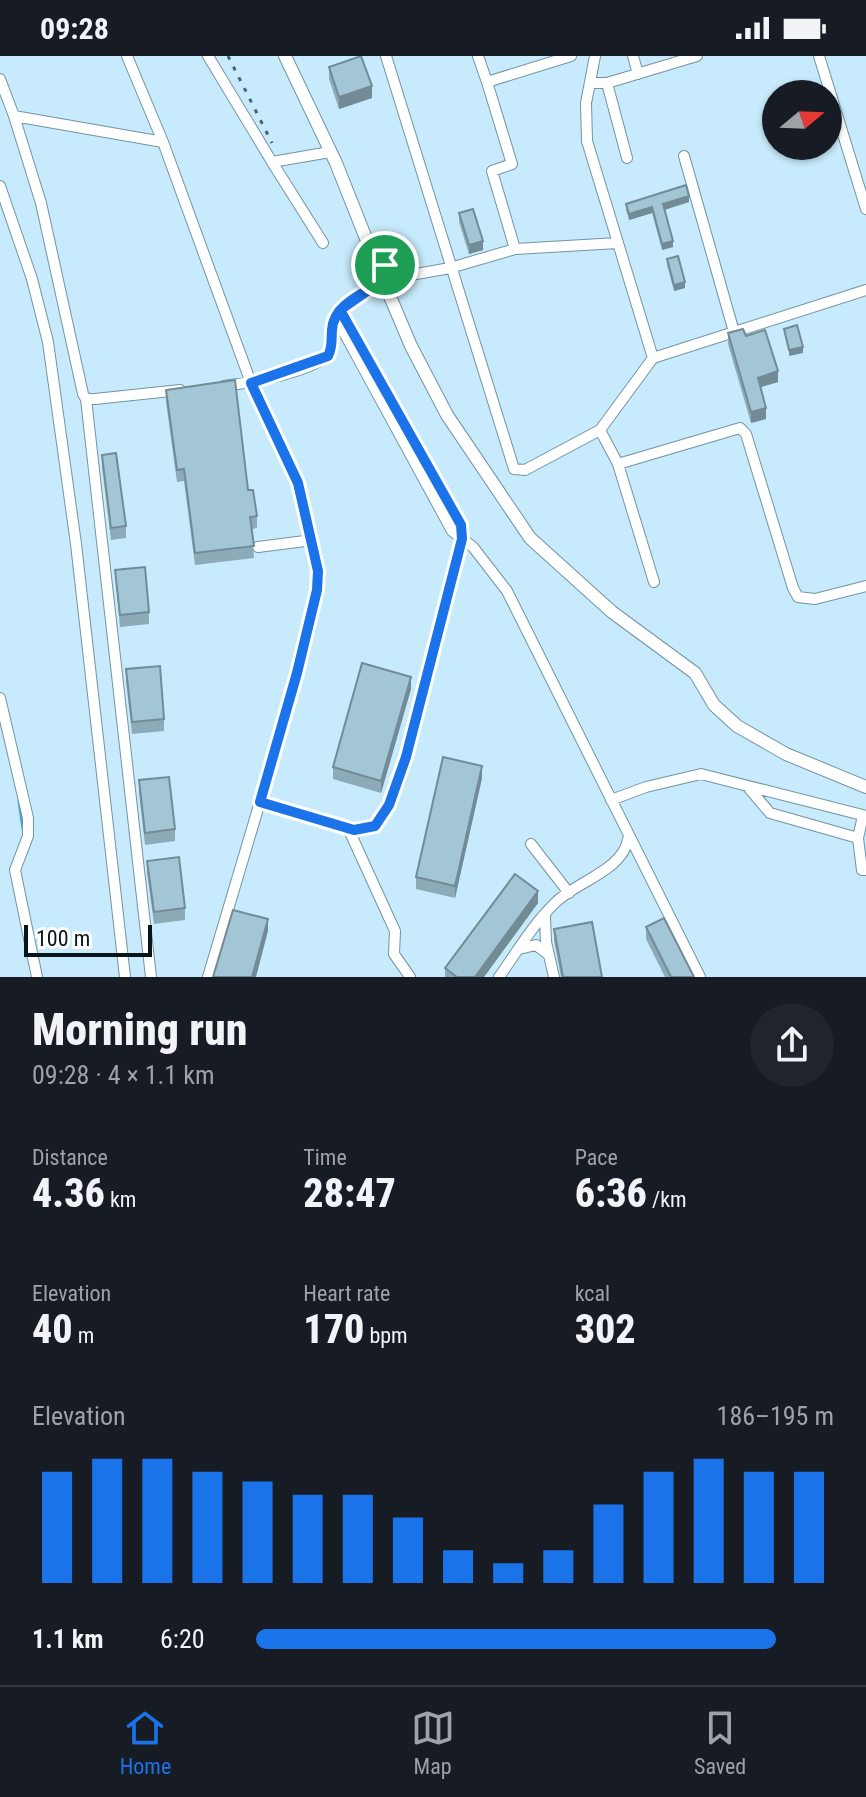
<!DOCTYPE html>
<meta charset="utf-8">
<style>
body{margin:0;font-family:"Roboto Condensed",sans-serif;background:#20242c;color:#f1f3f6;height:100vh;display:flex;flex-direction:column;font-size:30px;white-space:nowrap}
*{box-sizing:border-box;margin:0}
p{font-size:26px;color:#9ea1a6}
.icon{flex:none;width:44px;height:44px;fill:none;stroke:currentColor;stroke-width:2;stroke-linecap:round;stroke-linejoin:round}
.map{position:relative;height:921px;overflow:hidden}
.panel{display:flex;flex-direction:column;background:#171b24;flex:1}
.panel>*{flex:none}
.needle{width:52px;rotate:71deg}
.controls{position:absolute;left:762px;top:24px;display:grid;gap:16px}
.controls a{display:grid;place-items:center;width:80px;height:80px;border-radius:50%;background:#171b24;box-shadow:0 2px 6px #0004;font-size:40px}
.scale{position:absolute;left:24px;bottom:20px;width:128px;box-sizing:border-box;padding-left:8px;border:4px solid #08151b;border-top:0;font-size:22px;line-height:28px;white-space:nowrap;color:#08151b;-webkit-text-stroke:6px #fff;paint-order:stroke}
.pin{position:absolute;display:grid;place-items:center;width:68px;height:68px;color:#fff;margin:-34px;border:4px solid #fff;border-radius:50%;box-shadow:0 2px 8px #0007}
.round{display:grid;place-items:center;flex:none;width:84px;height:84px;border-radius:42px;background:#20242c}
.headline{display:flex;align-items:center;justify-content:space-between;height:136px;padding:0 32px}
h1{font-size:44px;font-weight:800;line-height:60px}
.metrics{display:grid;grid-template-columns:repeat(3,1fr);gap:12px;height:136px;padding:8px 32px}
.metrics div{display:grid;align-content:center}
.metrics b{font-size:40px;font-weight:800}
.metrics small{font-size:22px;font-weight:400}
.metrics p{font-size:22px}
.chart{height:224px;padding:16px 32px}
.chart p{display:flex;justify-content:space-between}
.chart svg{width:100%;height:144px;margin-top:8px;stroke:#1a73e8;stroke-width:6}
ul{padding:0 32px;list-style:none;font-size:26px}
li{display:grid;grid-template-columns:128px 96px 1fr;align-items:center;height:60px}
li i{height:20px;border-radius:10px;background:#1a73e8}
.status{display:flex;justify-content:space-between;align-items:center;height:56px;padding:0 40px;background:#171b24;direction:ltr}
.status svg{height:22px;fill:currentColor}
.menu{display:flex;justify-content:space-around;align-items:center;height:112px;border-top:2px solid #363941;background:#171b24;font-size:22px;color:#9ea1a6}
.menu a{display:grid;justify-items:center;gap:4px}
.menu .on{color:#1a73e8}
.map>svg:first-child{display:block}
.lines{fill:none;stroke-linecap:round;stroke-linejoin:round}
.stream{stroke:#41a8d2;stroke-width:3}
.minor-casing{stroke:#7294a3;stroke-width:12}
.major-casing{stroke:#7294a3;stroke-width:14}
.minor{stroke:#fff;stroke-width:10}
.major{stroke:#fff;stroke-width:12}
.rail{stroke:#4d626c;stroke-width:3;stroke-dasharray:4 8;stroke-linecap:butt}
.wall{fill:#8caab8}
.shaded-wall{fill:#728b96}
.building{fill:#a3c6d6;stroke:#728b96;stroke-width:2}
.route-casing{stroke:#fff;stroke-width:16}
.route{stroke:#1a73e8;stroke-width:10}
</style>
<div class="status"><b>09:28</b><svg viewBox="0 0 49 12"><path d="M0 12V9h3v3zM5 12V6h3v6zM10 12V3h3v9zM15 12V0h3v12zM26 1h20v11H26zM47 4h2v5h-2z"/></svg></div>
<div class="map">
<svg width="866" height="921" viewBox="0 0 866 921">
<rect width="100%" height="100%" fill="#c7ebfc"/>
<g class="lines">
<!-- stream -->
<path class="stream" d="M19,745L23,773"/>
<defs>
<path id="minor" d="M127,0L163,86
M208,0L272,106L330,96
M386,0L514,413L525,414L600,374L653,302
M478,0L487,26L571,0
M595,0L586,47L587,85L653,302L866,234
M633,0L638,18
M819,0L866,153
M0,23L14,60
M590,27H607L697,0
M607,27L627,102
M684,100L734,276
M272,106L323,187
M0,130L32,223L48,286L76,488L125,921
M515,193L618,187
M394,222L450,212L515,193L492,115L512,108L487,26
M340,256L341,271L452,475L473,491L507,535L700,921
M224,330C247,327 317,316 330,296C335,287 330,280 332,271C336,250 359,239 376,229
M180,334L95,343H86L83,338L41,147L14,60L163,86L251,327L298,427L318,515L317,534L297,617L260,746L354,774L375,770C410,732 423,623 438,571C447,538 463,505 461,469L340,254
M86,343L151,921
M600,374L618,408L654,526
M618,408L740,372L746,378L793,532L798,541L815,543L866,530
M258,491L313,484
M0,642L28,762V780L15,814L37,921
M747,730L770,757L858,782L863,760
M611,744L646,731L701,718L866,760
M348,772L395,875L394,898L410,921
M858,782L862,814H866
M531,788L569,837
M545,860L546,886L554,921
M519,893L536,889L549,899
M208,921L260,746
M499,921C517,896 533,868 556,846C578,825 623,814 628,783"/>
<path id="major" d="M285,0L336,107L377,210
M372 220a11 11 0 1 1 22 0a11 11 0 1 1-22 0Z
M386,231L411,290L447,359L530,482L612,556L695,617L714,649L737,670L786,698L866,731"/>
</defs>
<!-- minor casing -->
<use href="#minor" class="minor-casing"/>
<!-- major casing -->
<use href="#major" class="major-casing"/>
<!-- minor -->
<use href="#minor" class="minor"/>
<!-- major -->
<use href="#major" class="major"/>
<!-- rail -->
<path class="rail" d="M228,0L272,87"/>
</g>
<!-- wall -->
<path class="wall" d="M329,11L372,42L339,53L329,23Z
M689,146L665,154L673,191L662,194L652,157L629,164L626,154V148Z
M459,157L483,194L469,198L459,166Z
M667,203L685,232L674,235L667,209Z
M728,277L746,280L778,326L760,331L766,363L751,367L728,288Z
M166,334L248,434L257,460V472L252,473L254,502L195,509L184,425L177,426L166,346Z
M102,399L126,470V482L111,484L102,411Z
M115,514L149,556V568L120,571Z
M126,613L164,663V675L132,678L126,625Z
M411,633L381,737L333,723V711Z
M482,722L455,842L416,833V821Z
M139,724L175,773V785L145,789L139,736Z
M147,805L185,852V864L154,868L147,817Z
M538,847L484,921H445V912Z
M646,871L694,921H665L646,883Z
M554,873L602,921H561L554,885Z"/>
<!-- shaded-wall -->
<path class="shaded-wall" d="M372,30V42L339,53V41Z
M689,140V146L663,154V148Z
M652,151V157L629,164V158Z
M483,185V194L469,198V189Z
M673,185V191L662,194V188Z
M685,226V232L674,235V229Z
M803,291V297L789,300V294Z
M778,315V326L758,332V322Z
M766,352V363L751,367V356Z
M411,621V633L381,737V725Z
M482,710V722L455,842V830Z
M538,835V847L484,921H475Z
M268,863V875L256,921H252Z"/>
<!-- building -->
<path class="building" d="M361,0L372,30L339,41L329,11Z
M686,129L689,140L663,148L673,185L662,188L652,151L629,158L626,148Z
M473,153L483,185L469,189L459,157Z
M678,200L685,226L674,229L667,203Z
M797,269L803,291L789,294L784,273Z
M743,273L746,280L765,274L778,315L758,322L766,352L751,356L728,277Z
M235,324L248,434H253L257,460L250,461L254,490L195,497L184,413L177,414L166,334Z
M116,397L126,470L111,472L102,399Z
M145,511L149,556L120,559L115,514Z
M362,607L411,621L381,725L333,711Z
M160,610L164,663L132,666L126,613Z
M443,701L482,710L455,830L416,821Z
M169,721L175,773L145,777L139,724Z
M179,801L185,852L154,856L147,805Z
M515,818L538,835L475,921H457L445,912Z
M233,854L268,863L252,921H213Z
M664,862L694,921H671L646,871Z
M592,866L602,921H563L554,873Z"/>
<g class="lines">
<defs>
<path id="route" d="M385,209L372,215L376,229C358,240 333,251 332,274C331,285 333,290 328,300L251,327L298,427L318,515L317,534L297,617L260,746L354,774L375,770L389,749L406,701L462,483L461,469L340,254L376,229L386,231L392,226L393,215L385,209"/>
</defs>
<!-- route casing -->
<use href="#route" class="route-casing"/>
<!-- route -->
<use href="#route" class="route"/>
</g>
</svg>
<div class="controls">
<a><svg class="needle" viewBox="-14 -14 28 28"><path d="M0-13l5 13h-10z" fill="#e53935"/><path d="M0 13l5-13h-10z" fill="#9ea1a6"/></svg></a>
</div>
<div class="scale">100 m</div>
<div class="pin" style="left:385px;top:209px;background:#1e9e55"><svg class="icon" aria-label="arrive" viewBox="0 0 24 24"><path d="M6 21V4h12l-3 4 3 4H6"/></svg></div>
</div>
<section class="panel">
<div class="headline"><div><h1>Morning run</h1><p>09:28 · 4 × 1.1 km</p></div><a class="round"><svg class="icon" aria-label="share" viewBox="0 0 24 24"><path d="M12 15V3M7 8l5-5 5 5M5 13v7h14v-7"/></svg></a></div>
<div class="metrics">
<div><p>Distance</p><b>4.36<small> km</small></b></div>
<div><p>Time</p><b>28:47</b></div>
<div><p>Pace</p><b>6:36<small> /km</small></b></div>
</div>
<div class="metrics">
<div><p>Elevation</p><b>40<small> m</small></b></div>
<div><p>Heart rate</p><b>170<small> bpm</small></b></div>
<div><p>kcal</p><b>302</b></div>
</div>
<div class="chart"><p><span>Elevation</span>186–195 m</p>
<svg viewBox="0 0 160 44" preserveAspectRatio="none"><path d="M5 44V10M15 44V6M25 44V6M35 44V10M45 44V13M55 44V17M65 44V17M75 44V24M85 44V34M95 44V38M105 44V34M115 44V20M125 44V10M135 44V6M145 44V10M155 44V10"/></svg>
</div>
<ul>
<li><b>1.1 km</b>6:20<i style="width:90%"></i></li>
</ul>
</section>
<nav class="menu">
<a class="on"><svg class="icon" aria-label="home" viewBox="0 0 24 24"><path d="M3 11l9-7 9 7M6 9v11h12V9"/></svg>Home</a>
<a><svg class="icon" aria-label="map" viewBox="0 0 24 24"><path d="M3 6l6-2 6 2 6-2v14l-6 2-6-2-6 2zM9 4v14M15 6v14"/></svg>Map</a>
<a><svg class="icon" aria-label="saved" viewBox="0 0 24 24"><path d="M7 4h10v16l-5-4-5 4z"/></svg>Saved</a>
</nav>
